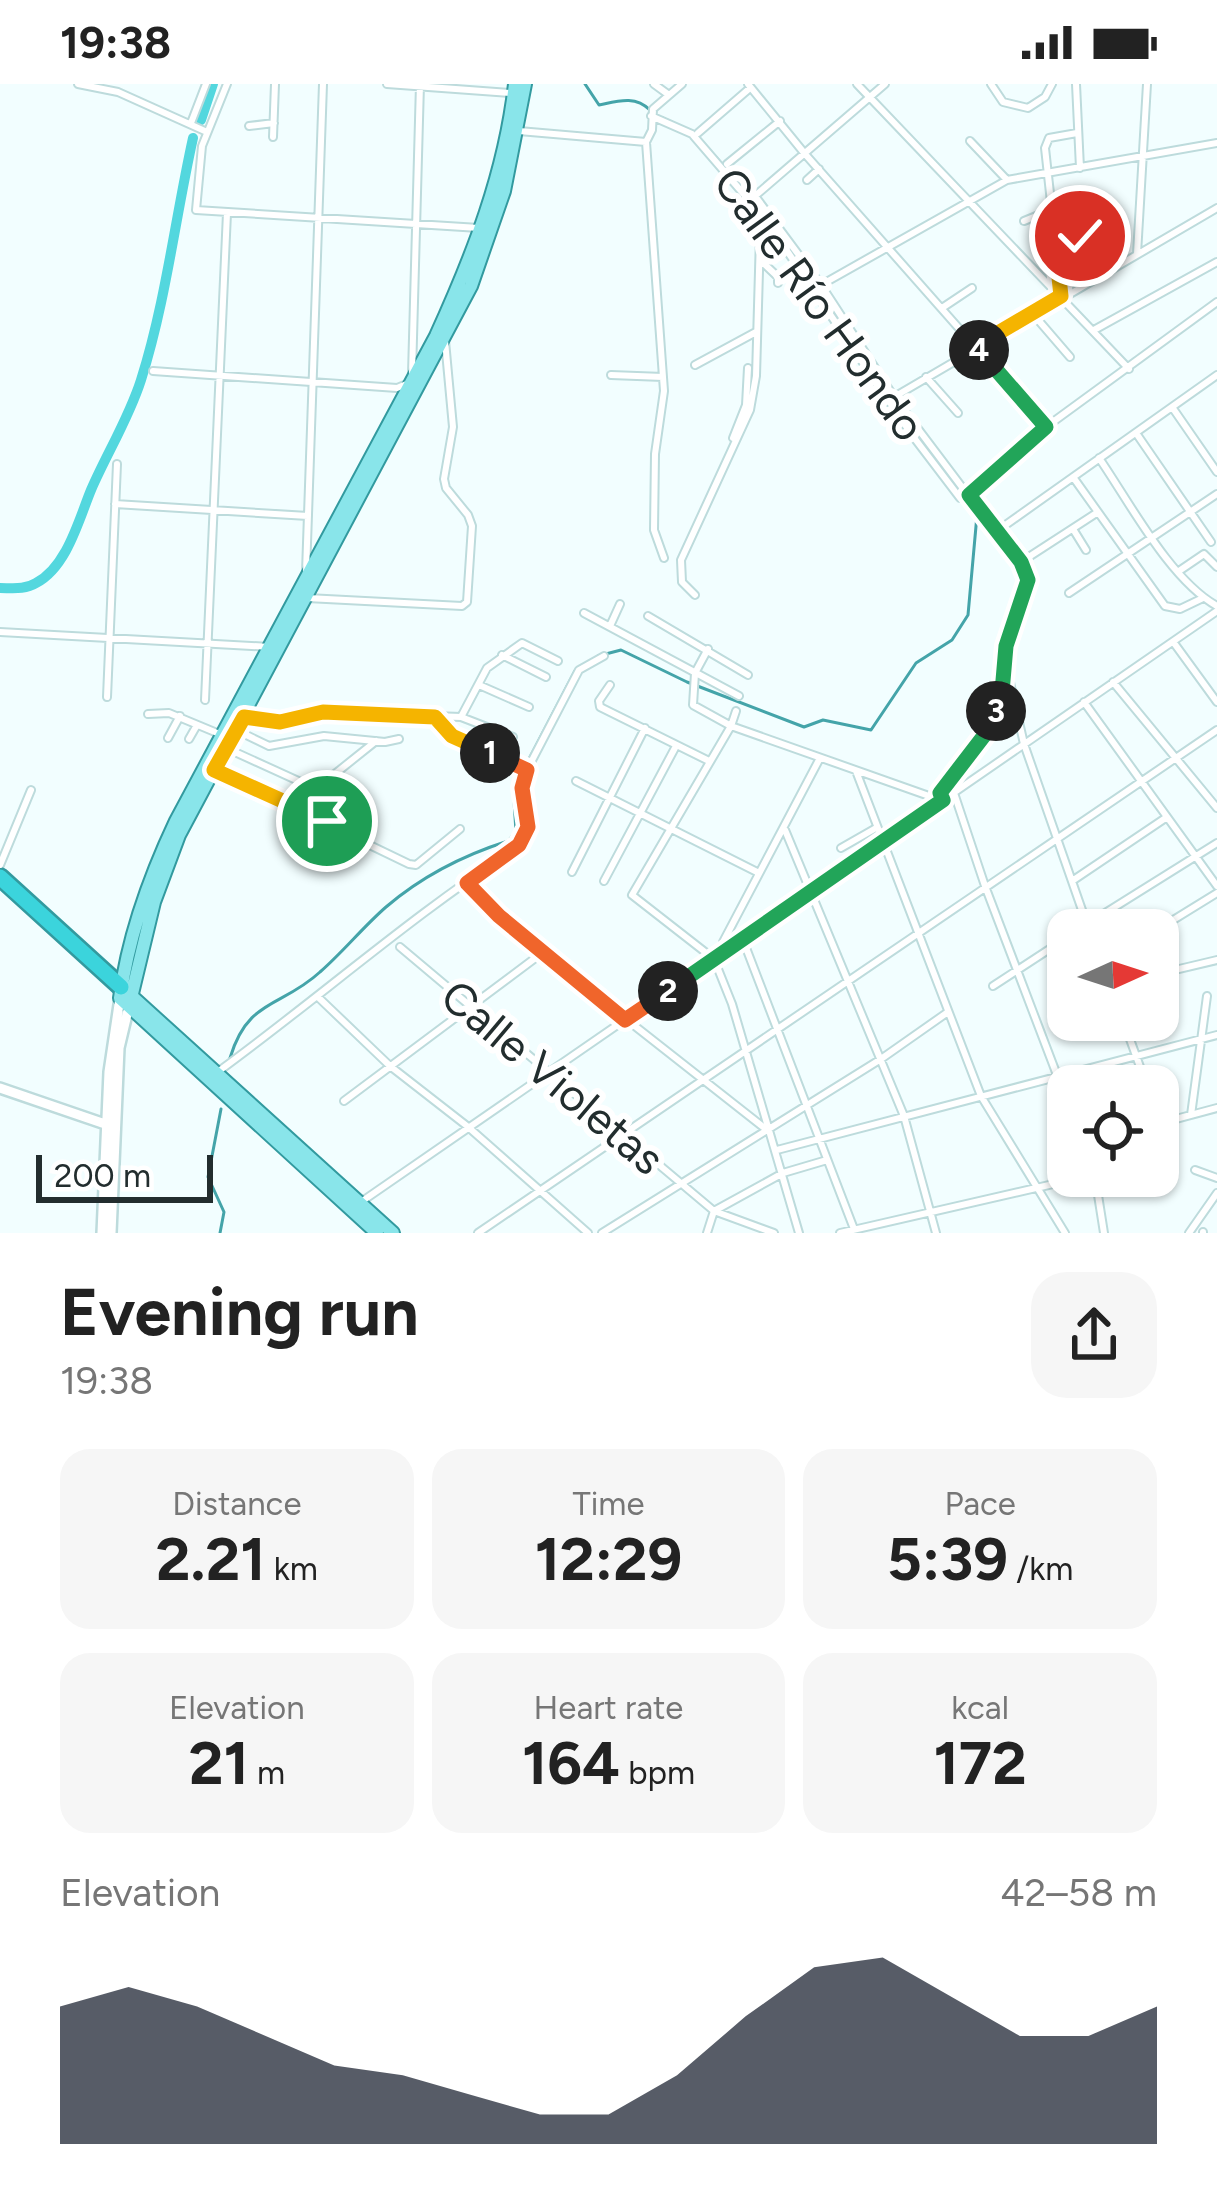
<!DOCTYPE html>
<meta charset="utf-8">
<style>
body{margin:0;font-family:Figtree,sans-serif;background:#f6f6f6;color:#222;height:100vh;display:flex;flex-direction:column;font-size:45px;white-space:nowrap}
*{box-sizing:border-box;margin:0}
p{font-size:39px;color:#767676}
.icon{flex:none;width:66px;height:66px;fill:none;stroke:currentColor;stroke-width:2;stroke-linecap:round;stroke-linejoin:round}
.map{position:relative;height:1149px;overflow:hidden}
.details{display:flex;flex-direction:column;background:#fff;flex:1}
.details>*{flex:none}
.needle{width:78px;rotate:87deg}
.buttons{position:absolute;left:1047px;top:825px;display:grid;gap:24px}
.buttons a{display:grid;place-items:center;width:132px;height:132px;border-radius:24px;background:#fff;box-shadow:0 3px 9px #0004;font-size:60px}
.scale{position:absolute;left:36px;bottom:30px;width:177px;box-sizing:border-box;padding-left:12px;border:6px solid #222d2e;border-top:0;font-size:33px;line-height:42px;white-space:nowrap;color:#222d2e;-webkit-text-stroke:9px #fff;paint-order:stroke}
.pin{position:absolute;display:grid;place-items:center;width:102px;height:102px;color:#fff;margin:-51px;border:6px solid #fff;border-radius:50%;box-shadow:0 3px 12px #0007}
.km{position:absolute;width:60px;height:60px;margin:-30px;border-radius:50%;background:#222;color:#fff;font-size:33px;line-height:60px;text-align:center}
.round{display:grid;place-items:center;flex:none;width:126px;height:126px;border-radius:36px;background:#f6f6f6}
.headline{display:flex;align-items:center;justify-content:space-between;height:204px;padding:0 60px}
h1{font-size:66px;font-weight:700;line-height:90px}
.figures{display:grid;grid-template-columns:repeat(3,1fr);gap:18px;height:204px;padding:12px 60px}
.figures div{display:grid;align-content:center;border-radius:30px;background:#f6f6f6;text-align:center}
.figures b{font-size:60px;font-weight:700}
.figures small{font-size:33px;font-weight:400}
.figures p{font-size:33px}
.chart{height:336px;padding:24px 60px}
.chart p{display:flex;justify-content:space-between}
.chart svg{width:100%;height:216px;margin-top:12px;fill:#111827;opacity:.7}
.status{display:flex;justify-content:space-between;align-items:center;height:84px;padding:0 60px;background:#fff;direction:ltr}
.status svg{height:33px;fill:currentColor}
.map>svg:first-child{display:block}
.lines{fill:none;stroke-linecap:round;stroke-linejoin:round}
.stream{stroke:#44a4a9;stroke-width:3}
.river{stroke:#53d7de;stroke-width:10}
.street-casing{stroke:#bddbdc;stroke-width:10}
.secondary-casing{stroke:#bddbdc;stroke-width:14}
.primary-casing{stroke:#329a9f;stroke-width:16}
.highway-casing{stroke:#329a9f;stroke-width:20}
.street{stroke:#fff;stroke-width:6}
.secondary{stroke:#fff;stroke-width:9}
.primary{stroke:#89e5ea;stroke-width:12}
.highway{stroke:#3bd4dc;stroke-width:15}
.split-1-casing{stroke:#fff;stroke-width:24}
.split-2-casing{stroke:#fff;stroke-width:24}
.split-3-casing{stroke:#fff;stroke-width:24}
.split-4-casing{stroke:#fff;stroke-width:24}
.split-5-casing{stroke:#fff;stroke-width:24}
.split-1{stroke:#f5b400;stroke-width:15}
.split-2{stroke:#f0652b;stroke-width:15}
.split-3{stroke:#22a559;stroke-width:15}
.split-4{stroke:#22a559;stroke-width:15}
.split-5{stroke:#f5b400;stroke-width:15}
.labels{text-anchor:middle;stroke-width:12;stroke-linejoin:round;paint-order:stroke}
.street-label{font-size:45px;fill:#222d2e;stroke:#fff}
</style>
<div class="status"><b>19:38</b><svg viewBox="0 0 49 12"><path d="M0 12V9h3v3zM5 12V6h3v6zM10 12V3h3v9zM15 12V0h3v12zM26 1h20v11H26zM47 4h2v5h-2z"/></svg></div>
<div class="map">
<svg width="1217" height="1149" viewBox="0 0 1217 1149">
<rect width="100%" height="100%" fill="#f2feff"/>
<g class="lines">
<!-- stream -->
<path class="stream" d="M585,0L599,21C618,17 635,11 650,26
M663,34L687,45
M699,54L756,119
M598,572L621,566L687,598L804,643L823,636L871,646L916,579L952,556L968,531L977,431L896,322L793,171
M526,681L575,587
M230,974C248,914 281,924 320,888C343,868 363,843 386,823C421,793 464,771 508,757L516,748L514,717L522,690
M220,1149L224,1128L208,1093L221,1025"/>
<!-- river -->
<path class="river" d="M201,36L213,0
M0,504C12,504 25,506 36,499C67,483 79,435 91,406C107,369 129,334 141,296C166,217 175,135 193,54"/>
<defs>
<path id="street" d="M78,0L118,8L207,48
M227,0L202,62L196,126L479,144
M387,0L511,9
M654,0L669,11
M748,0L805,70L1046,343
M857,0L1129,285
M885,0L755,112L821,201L894,313L1026,488L1027,496L1006,562L1002,608L993,641L940,709L929,712
M991,0L1003,18L1028,24L1045,13L1052,0
M1076,0L1080,84
M651,32L692,50L766,136L912,351L960,414H966L1046,343L1217,218
M191,39L206,0
M249,42L274,39
M519,47L646,58
M698,49L750,4
M273,53L275,0
M970,57L1007,96
M727,80L780,37
M807,96L819,85
M1024,137L1051,126
M1056,156L1080,152
M1137,170L1147,0
M760,176L778,193V199
M821,201L1007,96L1217,59
M1061,209L1045,64L1049,54L1077,49
M942,224L972,204
M1033,230L1070,273
M1094,246L1217,178
M695,281L756,248
M153,287L397,304L409,299
M412,290L420,0
M611,291L663,293
M926,293L958,329
M894,313L1217,124
M1172,323L1217,388
M1136,349L1211,458
M733,354L746,321L748,284
M1099,374C1130,419 1170,496 1217,522
M1073,393L1165,522L1180,525L1203,514
M115,420L308,432
M1073,445L1086,466
M997,447L1217,291
M664,474L654,446L655,370L664,307L646,58L652,46L653,25L682,0
M1021,478L1098,428
M1179,487L1204,470L1217,483
M306,488L323,0
M1069,509L1217,410
M695,511L682,498L681,476L750,326L756,292L760,152L766,136
M307,514L462,522L467,518L472,442L468,431L446,404L444,395L453,343L445,257
M584,529L739,612
M648,532L748,591
M610,542L620,520
M0,548L270,563
M1174,559L1217,618
M708,565L695,589L693,621L731,642L929,712
M502,571L546,593
M1007,585L1024,660L1089,846
M1113,598L1217,724
M479,601L529,623
M610,601L599,617L600,623L709,677
M107,613L117,380
M205,616L227,129
M1084,618L1217,802
M736,627L731,642L632,811L714,875L732,920L799,1149
M148,630L169,629L222,651
M244,633L280,638L323,628L461,633L513,653
M461,633L487,584L522,559L558,577
M437,636L452,652L527,686
M997,636L1014,616
M236,646L269,662L324,652L385,658L399,655
M168,654L180,632
M189,655L197,641
M226,664L316,705L376,657
M214,686L409,780L416,781L460,745
M856,687L981,1012L1065,1149
M576,697L759,789
M954,709L985,802L1068,1020
M785,746L904,1032L936,1149
M841,764L876,744
M0,781L31,706
M572,788L645,644
M604,797L676,662
M1072,797L1167,733
M467,799L542,869L767,1046
M1078,846L1217,759
M1157,846L1217,809
M743,856L854,1145
M400,863L714,1127L774,1149
M722,868L723,858L820,674
M1158,890L1217,876
M993,902L1068,853
M319,914L390,982L467,1042L588,1149
M1123,936L1147,1002
M219,987C320,913 414,830 519,762L528,743L523,727L527,686L579,586L604,572
M344,1017L542,869
M1191,1031L1207,912
M1158,1032L1173,1074L1158,1077
M1161,1039L1217,1024
M777,1066L1217,951
M1195,1086L1217,1094
M1095,1092L1104,1149
M361,1118L1217,527
M1203,1148V1149
M478,1149L1217,646
M602,1149L881,975L948,928
M707,1149L714,1127L783,1089L827,1076
M840,1149L1088,1092
M1189,1149L1217,1109"/>
<path id="secondary" d="M0,1004L108,1041
M102,1149L109,988L120,914
M111,1149L119,964L129,922"/>
<path id="primary" d="M127,908L393,1149
M129,922L154,818L179,751L471,202L504,107L525,0
M377,1149L120,914C128,853 150,792 176,737L436,252C473,171 505,89 515,0"/>
<path id="highway" d="M0,793L121,903"/>
</defs>
<!-- street casing -->
<use href="#street" class="street-casing"/>
<!-- secondary casing -->
<use href="#secondary" class="secondary-casing"/>
<!-- primary casing -->
<use href="#primary" class="primary-casing"/>
<!-- highway casing -->
<use href="#highway" class="highway-casing"/>
<!-- street -->
<use href="#street" class="street"/>
<!-- secondary -->
<use href="#secondary" class="secondary"/>
<!-- primary -->
<use href="#primary" class="primary"/>
<!-- highway -->
<use href="#highway" class="highway"/>
</g>
<g class="lines">
<defs>
<path id="split-1" d="M327,737L214,686L244,633L280,638L323,628L435,633L452,652L490,669"/>
<path id="split-2" d="M490,669L527,686L522,704L528,743L519,761L467,799L499,832L625,936L668,907"/>
<path id="split-3" d="M668,907L943,716L940,709L993,640L996,627"/>
<path id="split-4" d="M979,266L1046,343L969,411L1021,478L1028,496L1006,562L1002,608L996,627"/>
<path id="split-5" d="M979,266L976,262L1061,212L1055,156L1080,152"/>
</defs>
<!-- split-1 casing -->
<use href="#split-1" class="split-1-casing"/>
<!-- split-2 casing -->
<use href="#split-2" class="split-2-casing"/>
<!-- split-3 casing -->
<use href="#split-3" class="split-3-casing"/>
<!-- split-4 casing -->
<use href="#split-4" class="split-4-casing"/>
<!-- split-5 casing -->
<use href="#split-5" class="split-5-casing"/>
<!-- split-1 -->
<use href="#split-1" class="split-1"/>
<!-- split-2 -->
<use href="#split-2" class="split-2"/>
<!-- split-3 -->
<use href="#split-3" class="split-3"/>
<!-- split-4 -->
<use href="#split-4" class="split-4"/>
<!-- split-5 -->
<use href="#split-5" class="split-5"/>
</g>
<g class="labels">
<!-- street labels -->
<g class="street-label">
<text transform="translate(820 220) rotate(54)" y="16">Calle Río Hondo</text>
<text transform="translate(553 993) rotate(40)" y="16">Calle Violetas</text>
</g>
</g>
</svg>
<div class="buttons">
<a><svg class="needle" viewBox="-14 -14 28 28"><path d="M0-13l5 13h-10z" fill="#e53935"/><path d="M0 13l5-13h-10z" fill="#767676"/></svg></a>
<a><svg class="icon" aria-label="locate" viewBox="0 0 24 24"><circle cx="12" cy="12" r="6"/><path d="M12 2v4M12 18v4M2 12h4M18 12h4"/></svg></a>
</div>
<div class="scale">200 m</div>
<div class="pin" style="left:327px;top:737px;background:#1e9e55"><svg class="icon" aria-label="arrive" viewBox="0 0 24 24"><path d="M6 21V4h12l-3 4 3 4H6"/></svg></div>
<div class="pin" style="left:1080px;top:152px;background:#d93025"><svg class="icon" aria-label="check" viewBox="0 0 24 24"><path d="M5 12l5 5 9-10"/></svg></div>
<b class="km" style="left:490px;top:669px">1</b>
<b class="km" style="left:668px;top:907px">2</b>
<b class="km" style="left:996px;top:627px">3</b>
<b class="km" style="left:979px;top:266px">4</b>
</div>
<section class="details">
<div class="headline"><div><h1>Evening run</h1><p>19:38</p></div><a class="round"><svg class="icon" aria-label="share" viewBox="0 0 24 24"><path d="M12 15V3M7 8l5-5 5 5M5 13v7h14v-7"/></svg></a></div>
<div class="figures">
<div><p>Distance</p><b>2.21<small> km</small></b></div>
<div><p>Time</p><b>12:29</b></div>
<div><p>Pace</p><b>5:39<small> /km</small></b></div>
</div>
<div class="figures">
<div><p>Elevation</p><b>21<small> m</small></b></div>
<div><p>Heart rate</p><b>164<small> bpm</small></b></div>
<div><p>kcal</p><b>172</b></div>
</div>
<div class="chart"><p><span>Elevation</span>42–58 m</p>
<svg viewBox="0 0 160 44" preserveAspectRatio="none"><path d="M0 44V16L10 12L20 16L30 22L40 28L50 30L60 34L70 38L80 38L90 30L100 18L110 8L120 6L130 14L140 22L150 22L160 16V44z"/></svg>
</div>
</section>
